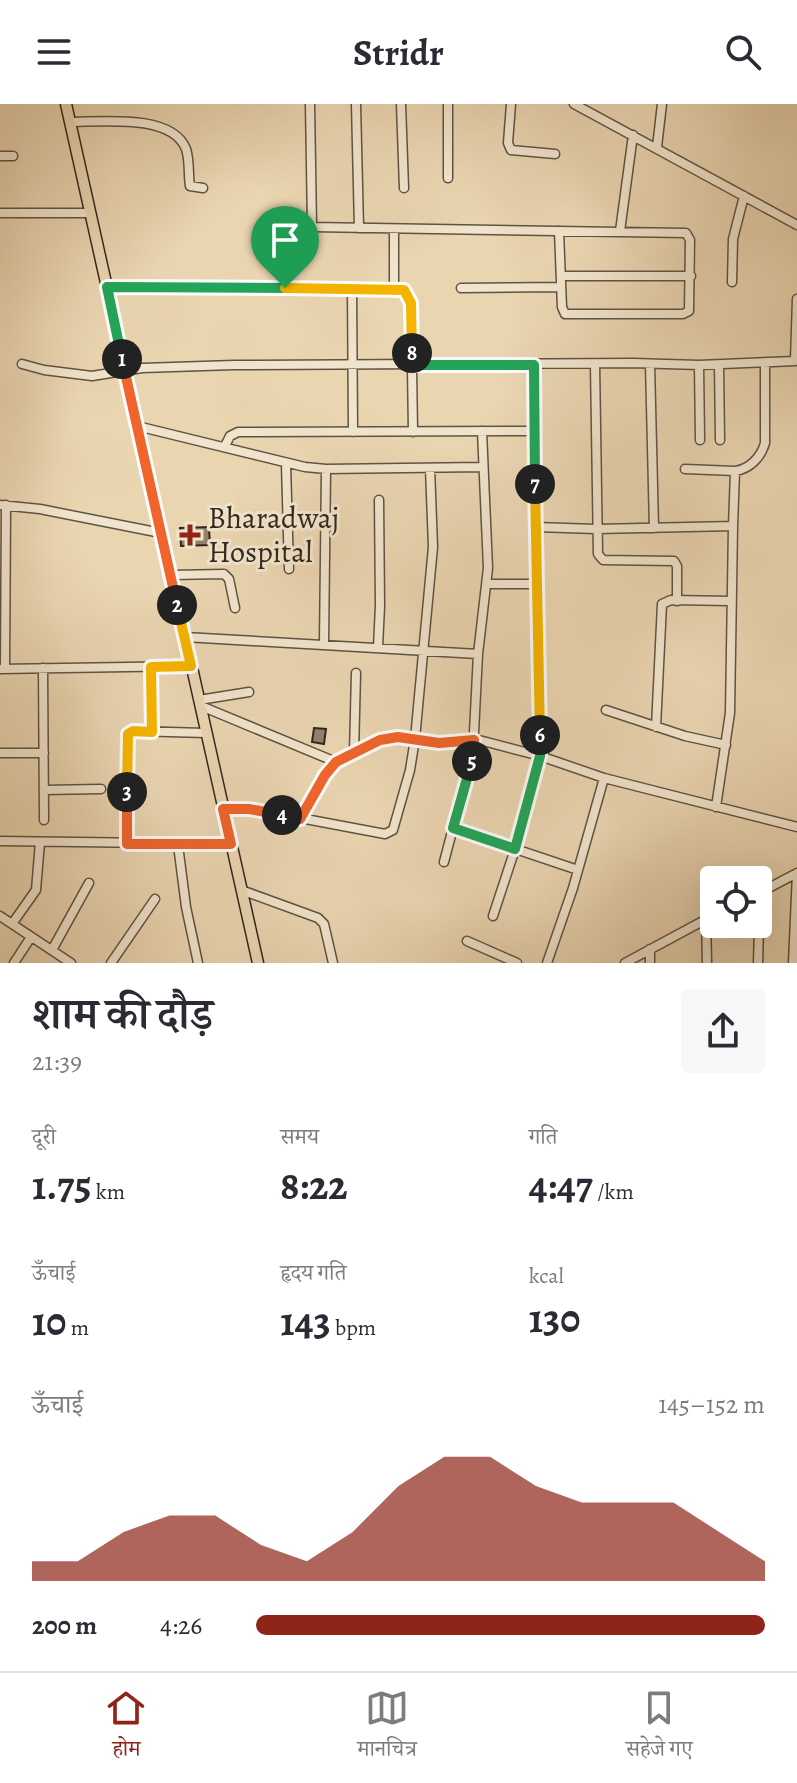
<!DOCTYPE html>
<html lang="hi">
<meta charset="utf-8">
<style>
body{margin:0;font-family:Alegreya,"Noto Serif Devanagari",serif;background:#f7f7f7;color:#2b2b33;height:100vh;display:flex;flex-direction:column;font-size:30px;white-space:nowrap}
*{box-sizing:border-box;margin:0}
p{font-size:26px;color:#7c7c81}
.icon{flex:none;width:44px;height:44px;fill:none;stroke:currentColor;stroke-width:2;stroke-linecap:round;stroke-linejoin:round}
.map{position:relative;height:859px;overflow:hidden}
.details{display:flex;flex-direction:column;background:#fff;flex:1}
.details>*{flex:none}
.tools{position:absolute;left:700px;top:762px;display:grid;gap:16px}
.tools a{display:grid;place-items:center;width:72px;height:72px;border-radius:8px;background:#fff;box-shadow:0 8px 32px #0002;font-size:40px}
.pin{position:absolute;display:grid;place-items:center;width:68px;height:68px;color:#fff;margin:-82px -34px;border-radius:50% 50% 50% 0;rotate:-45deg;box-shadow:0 0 8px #0007}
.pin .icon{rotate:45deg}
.km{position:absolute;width:40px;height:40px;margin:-20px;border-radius:50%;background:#222;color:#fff;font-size:22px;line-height:40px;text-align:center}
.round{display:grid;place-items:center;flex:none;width:84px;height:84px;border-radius:8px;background:#f7f7f7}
.headline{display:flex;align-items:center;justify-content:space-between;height:136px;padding:0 32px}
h1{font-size:44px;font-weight:600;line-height:60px}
.figures{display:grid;grid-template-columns:repeat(3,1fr);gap:12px;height:136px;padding:8px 32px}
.figures div{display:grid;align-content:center}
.figures b{font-size:40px;font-weight:600}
.figures small{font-size:22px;font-weight:400}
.figures p{font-size:22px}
.chart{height:224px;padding:16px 32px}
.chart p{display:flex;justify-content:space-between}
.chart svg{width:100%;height:144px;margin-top:8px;fill:#8f2418;opacity:.7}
ul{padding:0 32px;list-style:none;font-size:26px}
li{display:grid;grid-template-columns:128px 96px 1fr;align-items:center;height:60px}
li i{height:20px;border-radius:10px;background:#8f2418}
header{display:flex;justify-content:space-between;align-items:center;height:104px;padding:0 32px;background:#fff;font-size:36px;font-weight:600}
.tabs{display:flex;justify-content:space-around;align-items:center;height:112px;border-top:2px solid #e1e1e2;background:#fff;font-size:22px;color:#7c7c81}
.tabs a{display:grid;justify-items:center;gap:4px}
.tabs .on{color:#8f2418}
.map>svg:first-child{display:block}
.building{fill:#91826a;stroke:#31281e;stroke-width:2}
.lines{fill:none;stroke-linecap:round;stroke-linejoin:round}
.minor-casing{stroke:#5f5343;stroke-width:11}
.major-casing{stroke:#31281e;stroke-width:13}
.minor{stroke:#f1e4cc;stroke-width:8}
.major{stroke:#ead5b1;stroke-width:10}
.split-1-casing{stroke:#fff;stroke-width:16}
.split-2-casing{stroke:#fff;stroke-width:16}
.split-3-casing{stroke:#fff;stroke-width:16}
.split-4-casing{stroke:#fff;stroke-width:16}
.split-5-casing{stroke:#fff;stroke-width:16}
.split-6-casing{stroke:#fff;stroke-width:16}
.split-7-casing{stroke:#fff;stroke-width:16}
.split-8-casing{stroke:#fff;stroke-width:16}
.split-9-casing{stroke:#fff;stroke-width:16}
.split-1{stroke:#22a559;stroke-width:10}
.split-2{stroke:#f0652b;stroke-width:10}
.split-3{stroke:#f5b400;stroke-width:10}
.split-4{stroke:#f0652b;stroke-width:10}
.split-5{stroke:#f0652b;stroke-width:10}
.split-6{stroke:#22a559;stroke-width:10}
.split-7{stroke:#f5b400;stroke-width:10}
.split-8{stroke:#22a559;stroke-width:10}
.split-9{stroke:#f5b400;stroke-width:10}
.poi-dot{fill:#8f2418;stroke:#f1e4cc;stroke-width:3}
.labels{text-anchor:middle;stroke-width:6;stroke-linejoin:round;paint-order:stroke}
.poi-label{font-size:30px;fill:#31281e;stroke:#f1e4cc;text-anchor:start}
</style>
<header><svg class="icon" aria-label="menu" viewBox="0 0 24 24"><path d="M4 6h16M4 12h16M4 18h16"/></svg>Stridr<svg class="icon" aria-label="search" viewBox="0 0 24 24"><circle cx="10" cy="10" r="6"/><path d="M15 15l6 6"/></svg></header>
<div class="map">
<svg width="797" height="859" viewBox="0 0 797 859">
<rect width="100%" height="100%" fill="#ead5b1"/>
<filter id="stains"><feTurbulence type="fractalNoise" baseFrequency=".0025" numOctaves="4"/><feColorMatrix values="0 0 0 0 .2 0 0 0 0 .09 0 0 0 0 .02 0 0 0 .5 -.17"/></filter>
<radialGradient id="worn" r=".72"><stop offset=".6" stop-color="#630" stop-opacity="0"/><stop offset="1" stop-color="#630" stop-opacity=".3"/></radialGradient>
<!-- building -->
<path class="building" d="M209,423L210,441L181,442L180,424Z
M314,624L326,625L324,640L312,638Z"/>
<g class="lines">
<defs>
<path id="minor" d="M310,0L312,123L686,129L690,136L689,207L683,210H565L562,203L559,127
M356,0L359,124
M401,0L404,84
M448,0V74
M511,0L508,39L511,46L555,50
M574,0L797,121
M70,18C100,18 172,9 186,45C190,57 188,70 190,82L203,84
M657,43L662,0
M0,52H13
M0,109H90
M620,127L633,31
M561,172H691
M732,178L733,135L744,92
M107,183L404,186L411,199L413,328
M285,184L284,127L290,122L312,123
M352,184L353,328
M394,184V125
M461,184L561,183
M22,260L44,266L92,272L142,264L234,261L633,259L699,261L795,257L797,195
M595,260L598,450L603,456L674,457L677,462V497
M650,260L654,424
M699,261L700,336
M719,261L720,336
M137,322L305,363L326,365L483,363
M225,342L230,332L238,328L533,327
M286,360L289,465
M685,365L735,367
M0,401L40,405L161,429
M733,422L735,367C750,365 761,353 765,339V259
M536,423L596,425L733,422L730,609L716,703
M171,471L224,470L229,475L235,504
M487,480H536
M185,533L478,550
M324,540L326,365
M378,543L380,502L379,396
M151,563L152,628
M43,564L44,716
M0,565L191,562
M5,565L6,401
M199,596L249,588
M201,602L336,658L388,633L439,639L479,636L540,652L604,674L797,723
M606,606L685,632L726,641
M656,623L662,500L671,496L731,497
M0,649H44
M354,649L356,569
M44,686L101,685
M223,705L263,707L385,730L393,726L410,666L415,635L433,443L430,364
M300,715L325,671L336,658
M453,724L578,766
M0,737L231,740
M127,740L128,630L133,627L206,629
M178,741L186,803L198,859
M444,758L473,648L478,550L488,464L482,327
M241,786L318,814L324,820L333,859
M759,789L797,769
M0,812L71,859
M493,812L515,745L540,652L533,327L534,261
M706,814L707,859
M12,820L36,786L40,738
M467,837L517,859
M52,846L89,779
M14,859L31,833
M111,859L155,795
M547,859L573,784L604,674
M625,859L714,811
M650,859V845
M758,859L760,788
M793,859L797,769"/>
<path id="major" d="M66,0L258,859"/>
</defs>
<!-- minor casing -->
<use href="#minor" class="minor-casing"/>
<!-- major casing -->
<use href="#major" class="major-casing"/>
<!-- minor -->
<use href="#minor" class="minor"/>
<!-- major -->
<use href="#major" class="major"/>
</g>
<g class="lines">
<defs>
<path id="split-1" d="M122,255L107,183L285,184"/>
<path id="split-2" d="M122,255L177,501"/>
<path id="split-3" d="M127,688L128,630L133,627L152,628L151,563L191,562L177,501"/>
<path id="split-4" d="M127,688V740H231L223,705H249L282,711"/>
<path id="split-5" d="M282,711L300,715L325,671L336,658L380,636L398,633L439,639L474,636L472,657"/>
<path id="split-6" d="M472,657L453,724L515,745L540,652V631"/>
<path id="split-7" d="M535,380L540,631"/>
<path id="split-8" d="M412,249V261H534L535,380"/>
<path id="split-9" d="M285,184L404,186L411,199L412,249"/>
</defs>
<!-- split-1 casing -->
<use href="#split-1" class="split-1-casing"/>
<!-- split-2 casing -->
<use href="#split-2" class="split-2-casing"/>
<!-- split-3 casing -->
<use href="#split-3" class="split-3-casing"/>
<!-- split-4 casing -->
<use href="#split-4" class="split-4-casing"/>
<!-- split-5 casing -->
<use href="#split-5" class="split-5-casing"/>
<!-- split-6 casing -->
<use href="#split-6" class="split-6-casing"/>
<!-- split-7 casing -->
<use href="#split-7" class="split-7-casing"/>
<!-- split-8 casing -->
<use href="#split-8" class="split-8-casing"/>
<!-- split-9 casing -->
<use href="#split-9" class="split-9-casing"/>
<!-- split-1 -->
<use href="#split-1" class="split-1"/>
<!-- split-2 -->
<use href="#split-2" class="split-2"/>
<!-- split-3 -->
<use href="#split-3" class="split-3"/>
<!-- split-4 -->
<use href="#split-4" class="split-4"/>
<!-- split-5 -->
<use href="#split-5" class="split-5"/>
<!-- split-6 -->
<use href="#split-6" class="split-6"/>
<!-- split-7 -->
<use href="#split-7" class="split-7"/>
<!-- split-8 -->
<use href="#split-8" class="split-8"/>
<!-- split-9 -->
<use href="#split-9" class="split-9"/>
</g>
<!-- markers -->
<path class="poi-dot" d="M186 419h8v8h8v8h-8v8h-8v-8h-8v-8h8z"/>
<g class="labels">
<!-- poi labels -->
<g class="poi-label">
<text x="208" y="424">Bharadwaj<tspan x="208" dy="34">Hospital</tspan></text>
</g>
</g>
<rect width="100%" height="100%" filter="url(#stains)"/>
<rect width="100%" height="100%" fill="url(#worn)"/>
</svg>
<div class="tools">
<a><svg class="icon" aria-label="locate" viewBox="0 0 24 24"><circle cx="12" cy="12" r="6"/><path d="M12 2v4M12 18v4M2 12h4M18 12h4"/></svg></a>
</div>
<div class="pin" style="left:285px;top:184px;background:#1e9e55"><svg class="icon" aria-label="arrive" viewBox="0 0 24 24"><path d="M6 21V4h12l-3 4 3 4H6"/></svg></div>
<b class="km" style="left:122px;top:255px">1</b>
<b class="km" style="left:177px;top:501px">2</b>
<b class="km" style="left:127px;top:688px">3</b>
<b class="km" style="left:282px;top:711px">4</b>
<b class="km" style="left:472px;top:657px">5</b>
<b class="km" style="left:540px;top:631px">6</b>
<b class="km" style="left:535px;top:380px">7</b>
<b class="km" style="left:412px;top:249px">8</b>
</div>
<section class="details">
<div class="headline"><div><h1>शाम की दौड़</h1><p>21:39</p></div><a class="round"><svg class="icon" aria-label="share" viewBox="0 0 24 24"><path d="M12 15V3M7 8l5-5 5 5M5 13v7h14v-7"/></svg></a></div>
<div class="figures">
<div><p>दूरी</p><b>1.75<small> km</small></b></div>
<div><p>समय</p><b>8:22</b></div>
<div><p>गति</p><b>4:47<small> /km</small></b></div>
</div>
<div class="figures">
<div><p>ऊँचाई</p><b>10<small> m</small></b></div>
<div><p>हृदय गति</p><b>143<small> bpm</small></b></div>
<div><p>kcal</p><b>130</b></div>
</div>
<div class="chart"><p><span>ऊँचाई</span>145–152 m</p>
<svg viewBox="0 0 160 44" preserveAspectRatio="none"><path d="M0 44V38L10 38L20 29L30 24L40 24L50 33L60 38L70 29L80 15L90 6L100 6L110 15L120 20L130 20L140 20L150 29L160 38V44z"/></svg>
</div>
<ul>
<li><b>200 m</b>4:26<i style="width:100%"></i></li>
</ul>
</section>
<nav class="tabs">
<a class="on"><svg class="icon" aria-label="home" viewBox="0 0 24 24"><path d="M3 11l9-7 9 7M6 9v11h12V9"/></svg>होम</a>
<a><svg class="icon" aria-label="map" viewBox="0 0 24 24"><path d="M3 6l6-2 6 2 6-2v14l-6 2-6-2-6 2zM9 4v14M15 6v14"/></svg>मानचित्र</a>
<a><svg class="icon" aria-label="saved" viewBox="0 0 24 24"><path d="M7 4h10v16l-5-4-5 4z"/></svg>सहेजे गए</a>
</nav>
